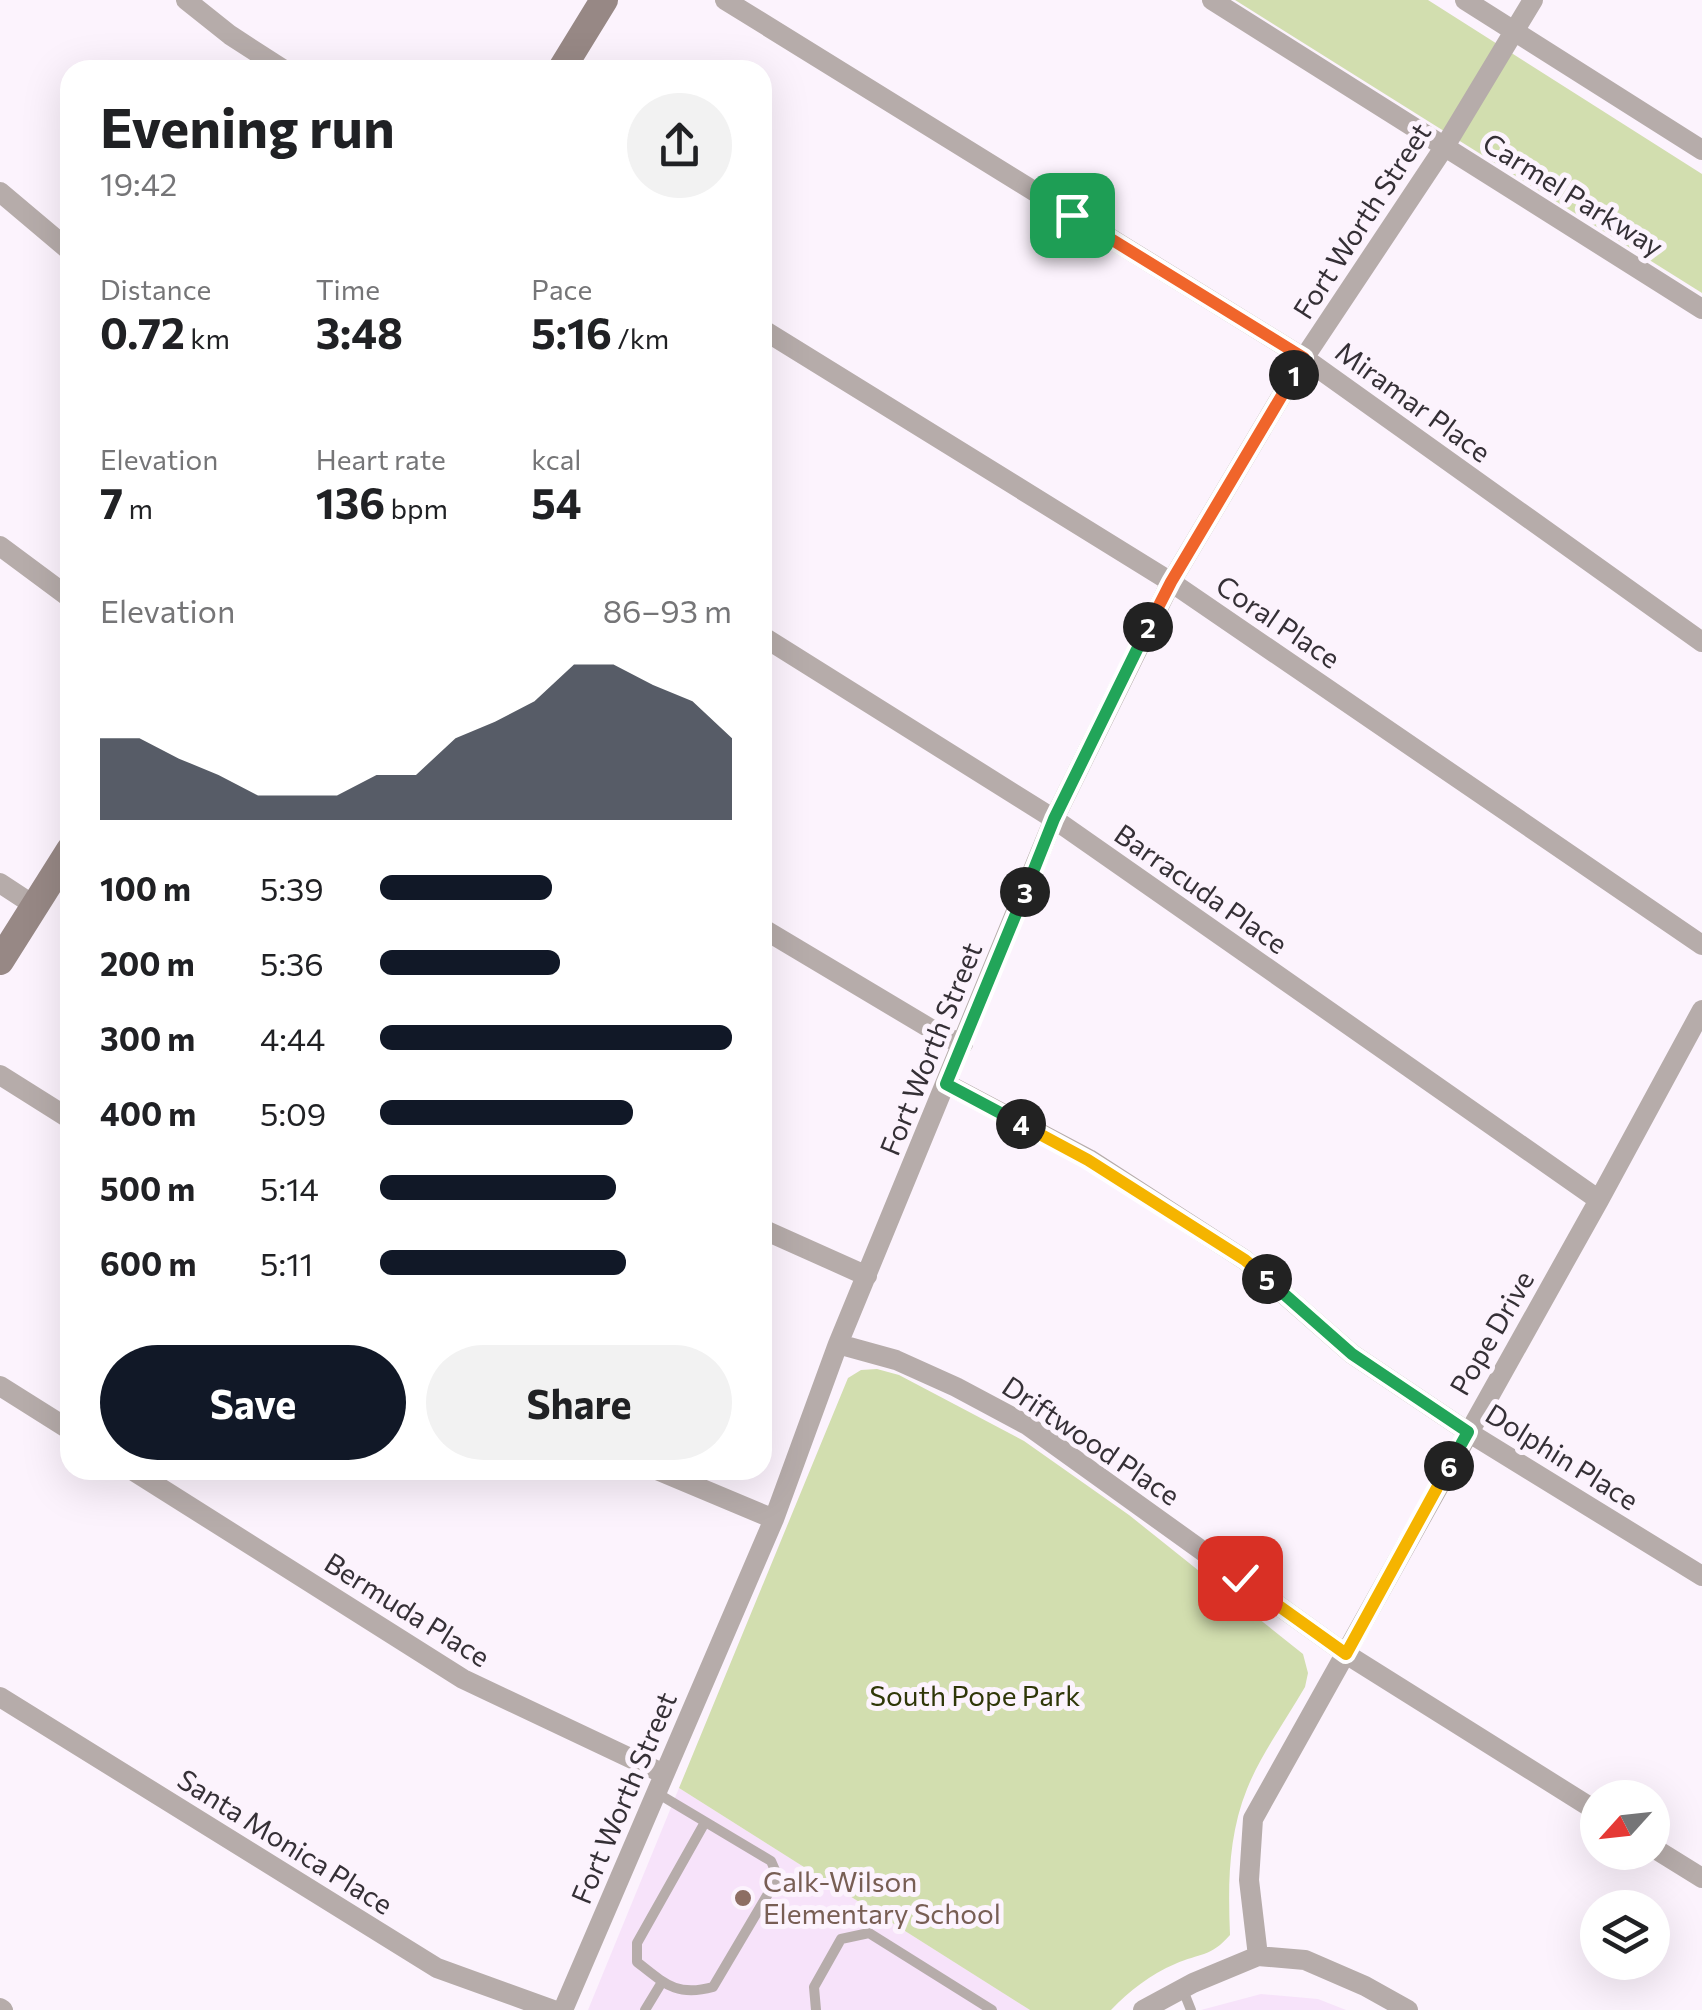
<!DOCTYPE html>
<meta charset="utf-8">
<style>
body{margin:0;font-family:Commissioner,sans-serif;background:#f2f2f2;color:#202124;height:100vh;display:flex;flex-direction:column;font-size:38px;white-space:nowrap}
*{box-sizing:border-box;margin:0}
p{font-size:32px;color:#757577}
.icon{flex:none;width:55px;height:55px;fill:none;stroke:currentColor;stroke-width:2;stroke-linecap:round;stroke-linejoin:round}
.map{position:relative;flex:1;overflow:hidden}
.sheet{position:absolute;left:60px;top:60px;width:712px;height:1420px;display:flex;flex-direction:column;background:#fff;border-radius:30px;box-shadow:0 10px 40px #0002}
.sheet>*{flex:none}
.needle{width:65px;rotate:243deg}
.tools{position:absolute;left:1580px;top:1780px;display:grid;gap:20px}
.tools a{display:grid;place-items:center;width:90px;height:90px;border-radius:50%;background:#fff;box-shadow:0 10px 40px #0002;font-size:50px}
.pin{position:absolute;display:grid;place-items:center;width:85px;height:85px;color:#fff;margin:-42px;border-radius:20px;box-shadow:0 5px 15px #0006}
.km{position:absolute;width:50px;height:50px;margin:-25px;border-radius:50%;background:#222;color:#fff;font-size:28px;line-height:50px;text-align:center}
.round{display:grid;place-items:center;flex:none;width:105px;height:105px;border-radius:52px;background:#f2f2f2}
.headline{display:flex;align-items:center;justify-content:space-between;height:170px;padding:0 40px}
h1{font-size:55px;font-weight:700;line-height:75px}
.metrics{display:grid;grid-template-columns:repeat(3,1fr);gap:15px;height:170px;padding:10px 40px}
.metrics div{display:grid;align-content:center}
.metrics b{font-size:42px;font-weight:700}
.metrics small{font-size:28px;font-weight:400}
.metrics p{font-size:28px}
.chart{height:280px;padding:20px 40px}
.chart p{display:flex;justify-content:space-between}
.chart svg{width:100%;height:180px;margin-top:10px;fill:#111827;opacity:.7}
.button{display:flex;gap:20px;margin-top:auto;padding:20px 40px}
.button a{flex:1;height:115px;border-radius:60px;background:#111827;color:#fff;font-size:40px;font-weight:700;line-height:115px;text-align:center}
.button a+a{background:#f2f2f2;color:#202124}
ul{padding:0 40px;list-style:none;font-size:32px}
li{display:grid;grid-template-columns:160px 120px 1fr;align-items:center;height:75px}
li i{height:25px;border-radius:12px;background:#111827}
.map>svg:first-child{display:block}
.built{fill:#f7e3fa}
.green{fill:#d2deaf}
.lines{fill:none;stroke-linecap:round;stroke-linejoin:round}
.lane{stroke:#b6acaa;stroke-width:10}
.street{stroke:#b6acaa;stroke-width:20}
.secondary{stroke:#978885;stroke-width:28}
.split-1-casing{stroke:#fff;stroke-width:20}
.split-2-casing{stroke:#fff;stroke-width:20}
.split-3-casing{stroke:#fff;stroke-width:20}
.split-4-casing{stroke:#fff;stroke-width:20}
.split-5-casing{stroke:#fff;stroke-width:20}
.split-6-casing{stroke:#fff;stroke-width:20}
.split-7-casing{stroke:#fff;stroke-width:20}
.split-1{stroke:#f0652b;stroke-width:12}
.split-2{stroke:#f0652b;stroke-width:12}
.split-3{stroke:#22a559;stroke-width:12}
.split-4{stroke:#22a559;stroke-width:12}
.split-5{stroke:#f5b400;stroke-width:12}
.split-6{stroke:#22a559;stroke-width:12}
.split-7{stroke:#f5b400;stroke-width:12}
.education-dot{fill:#8d6e63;stroke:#fcf3fd;stroke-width:4}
.labels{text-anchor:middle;stroke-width:10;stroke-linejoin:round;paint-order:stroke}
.street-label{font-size:28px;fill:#353036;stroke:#fcf3fd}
.park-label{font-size:28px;fill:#2f3708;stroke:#fcf3fd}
.education-label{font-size:28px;fill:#785e54;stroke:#fcf3fd;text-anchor:start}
</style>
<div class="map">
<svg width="1702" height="2010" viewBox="0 0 1702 2010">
<rect width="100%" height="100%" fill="#fcf3fd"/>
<!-- built -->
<path class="built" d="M679,1788L1030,2010H588Z
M1261,1994L1318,1999L1346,2010H1201Z"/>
<!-- green -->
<path class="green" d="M1235,0H1428L1702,174V293Z
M877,1369L899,1375L1024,1441L1129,1515L1303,1654L1308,1673L1305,1687C1286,1720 1261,1754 1247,1789C1228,1836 1228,1885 1230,1935C1211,1957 1200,1953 1175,1964C1151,1974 1129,1991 1111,2010H1030L679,1788L848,1378L861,1370Z"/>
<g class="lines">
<!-- lane -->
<path class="lane" d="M657,1793L771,1861L778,1877L713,1987C677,1997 665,1984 637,1962V1943L704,1824
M1183,1990L1191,2010
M645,2010L662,1982
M816,2010L814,1987L841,1939L869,1933L992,2010"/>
<!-- street -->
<path class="street" d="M186,0L230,35L284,70
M725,0L1304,358L1702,642
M1212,0L1702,309
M1465,0L1702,150
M0,192L70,251
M762,329L1171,582L1702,945
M0,546L70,598
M762,636L1054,819L1599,1200
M0,883L35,906
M762,928L941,1035L963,1044
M0,1075L70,1119
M947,1084L1089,1159L1245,1260L1352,1354L1468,1432L1702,1576
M762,1229L867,1276
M838,1344L896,1360L956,1387L1027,1425L1346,1654L1598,1812
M0,1386L70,1430
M132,1470L463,1679L664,1774
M657,1470L774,1519
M0,1697L437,1968L553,2010
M1652,1847L1702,1878
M1258,1956L1305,1960L1365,1986L1408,2010
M0,2008L3,2010
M563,2010L774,1519L838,1344L1054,819L1171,582L1304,358L1445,146L1533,0
M1143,2010L1193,1983L1258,1956L1249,1880L1253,1819L1599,1200L1702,1010"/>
<!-- secondary -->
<path class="secondary" d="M561,70L604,0
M0,961L70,850"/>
</g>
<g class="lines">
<defs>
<path id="split-1" d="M1072,215L1304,358L1294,375"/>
<path id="split-2" d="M1148,627L1171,582L1294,375"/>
<path id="split-3" d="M1025,892L1054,819L1148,627"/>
<path id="split-4" d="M1021,1124L946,1084L1025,892"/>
<path id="split-5" d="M1021,1124L1088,1160L1245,1260L1267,1279"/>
<path id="split-6" d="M1267,1279L1352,1354L1468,1432L1449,1466"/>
<path id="split-7" d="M1240,1578L1346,1654L1449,1466"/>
</defs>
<!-- split-1 casing -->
<use href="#split-1" class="split-1-casing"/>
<!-- split-2 casing -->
<use href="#split-2" class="split-2-casing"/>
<!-- split-3 casing -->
<use href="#split-3" class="split-3-casing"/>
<!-- split-4 casing -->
<use href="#split-4" class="split-4-casing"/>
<!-- split-5 casing -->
<use href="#split-5" class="split-5-casing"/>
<!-- split-6 casing -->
<use href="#split-6" class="split-6-casing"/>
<!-- split-7 casing -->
<use href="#split-7" class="split-7-casing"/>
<!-- split-1 -->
<use href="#split-1" class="split-1"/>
<!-- split-2 -->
<use href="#split-2" class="split-2"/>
<!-- split-3 -->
<use href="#split-3" class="split-3"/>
<!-- split-4 -->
<use href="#split-4" class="split-4"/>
<!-- split-5 -->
<use href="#split-5" class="split-5"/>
<!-- split-6 -->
<use href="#split-6" class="split-6"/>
<!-- split-7 -->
<use href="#split-7" class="split-7"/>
</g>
<!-- markers -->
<circle class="education-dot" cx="743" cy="1898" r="10"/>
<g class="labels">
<!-- street labels -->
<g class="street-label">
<text transform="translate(1573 195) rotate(32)" y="10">Carmel Parkway</text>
<text transform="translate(1362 221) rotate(-57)" y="10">Fort Worth Street</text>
<text transform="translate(1413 402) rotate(36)" y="10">Miramar Place</text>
<text transform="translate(1278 622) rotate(34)" y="10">Coral Place</text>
<text transform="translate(1201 889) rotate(35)" y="10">Barracuda Place</text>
<text transform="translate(931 1049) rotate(-68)" y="10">Fort Worth Street</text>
<text transform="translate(1492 1333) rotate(-60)" y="10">Pope Drive</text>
<text transform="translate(1091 1441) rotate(34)" y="10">Driftwood Place</text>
<text transform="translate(1562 1457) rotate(32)" y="10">Dolphin Place</text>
<text transform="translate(407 1610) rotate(32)" y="10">Bermuda Place</text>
<text transform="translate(624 1798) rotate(-67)" y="10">Fort Worth Street</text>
<text transform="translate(285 1842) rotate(32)" y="10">Santa Monica Place</text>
</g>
<!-- park labels -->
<g class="park-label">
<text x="975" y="1706">South Pope Park</text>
</g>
<!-- education labels -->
<g class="education-label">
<text x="763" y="1892">Calk-Wilson<tspan x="763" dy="32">Elementary School</tspan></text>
</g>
</g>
</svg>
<div class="tools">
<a><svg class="needle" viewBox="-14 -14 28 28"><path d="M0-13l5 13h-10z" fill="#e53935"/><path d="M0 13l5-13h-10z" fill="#757577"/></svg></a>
<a><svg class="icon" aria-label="layers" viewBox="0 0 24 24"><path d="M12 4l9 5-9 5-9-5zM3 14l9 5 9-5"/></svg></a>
</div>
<div class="pin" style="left:1072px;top:215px;background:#1e9e55"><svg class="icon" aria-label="arrive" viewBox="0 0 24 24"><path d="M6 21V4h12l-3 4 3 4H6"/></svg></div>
<div class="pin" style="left:1240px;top:1578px;background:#d93025"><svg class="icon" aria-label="check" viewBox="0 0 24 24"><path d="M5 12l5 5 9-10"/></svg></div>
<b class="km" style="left:1294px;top:375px">1</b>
<b class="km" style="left:1148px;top:627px">2</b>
<b class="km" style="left:1025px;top:892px">3</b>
<b class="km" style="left:1021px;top:1124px">4</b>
<b class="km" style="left:1267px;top:1279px">5</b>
<b class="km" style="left:1449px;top:1466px">6</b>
<section class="sheet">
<div class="headline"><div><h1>Evening run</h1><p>19:42</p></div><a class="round"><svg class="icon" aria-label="share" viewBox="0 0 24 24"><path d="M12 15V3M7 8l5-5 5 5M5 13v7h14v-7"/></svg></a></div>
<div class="metrics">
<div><p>Distance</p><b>0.72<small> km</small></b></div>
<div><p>Time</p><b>3:48</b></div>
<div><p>Pace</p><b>5:16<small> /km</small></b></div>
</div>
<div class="metrics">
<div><p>Elevation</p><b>7<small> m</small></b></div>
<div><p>Heart rate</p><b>136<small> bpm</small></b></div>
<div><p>kcal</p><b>54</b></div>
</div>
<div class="chart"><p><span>Elevation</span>86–93 m</p>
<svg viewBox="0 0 160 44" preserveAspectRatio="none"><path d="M0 44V24L10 24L20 29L30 33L40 38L50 38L60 38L70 33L80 33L90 24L100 20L110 15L120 6L130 6L140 11L150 15L160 24V44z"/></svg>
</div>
<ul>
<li><b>100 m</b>5:39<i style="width:49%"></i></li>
<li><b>200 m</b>5:36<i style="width:51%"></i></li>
<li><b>300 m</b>4:44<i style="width:100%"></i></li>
<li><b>400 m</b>5:09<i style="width:72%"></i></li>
<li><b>500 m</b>5:14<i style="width:67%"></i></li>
<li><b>600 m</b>5:11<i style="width:70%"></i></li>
</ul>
<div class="button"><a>Save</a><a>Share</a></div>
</section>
</div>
